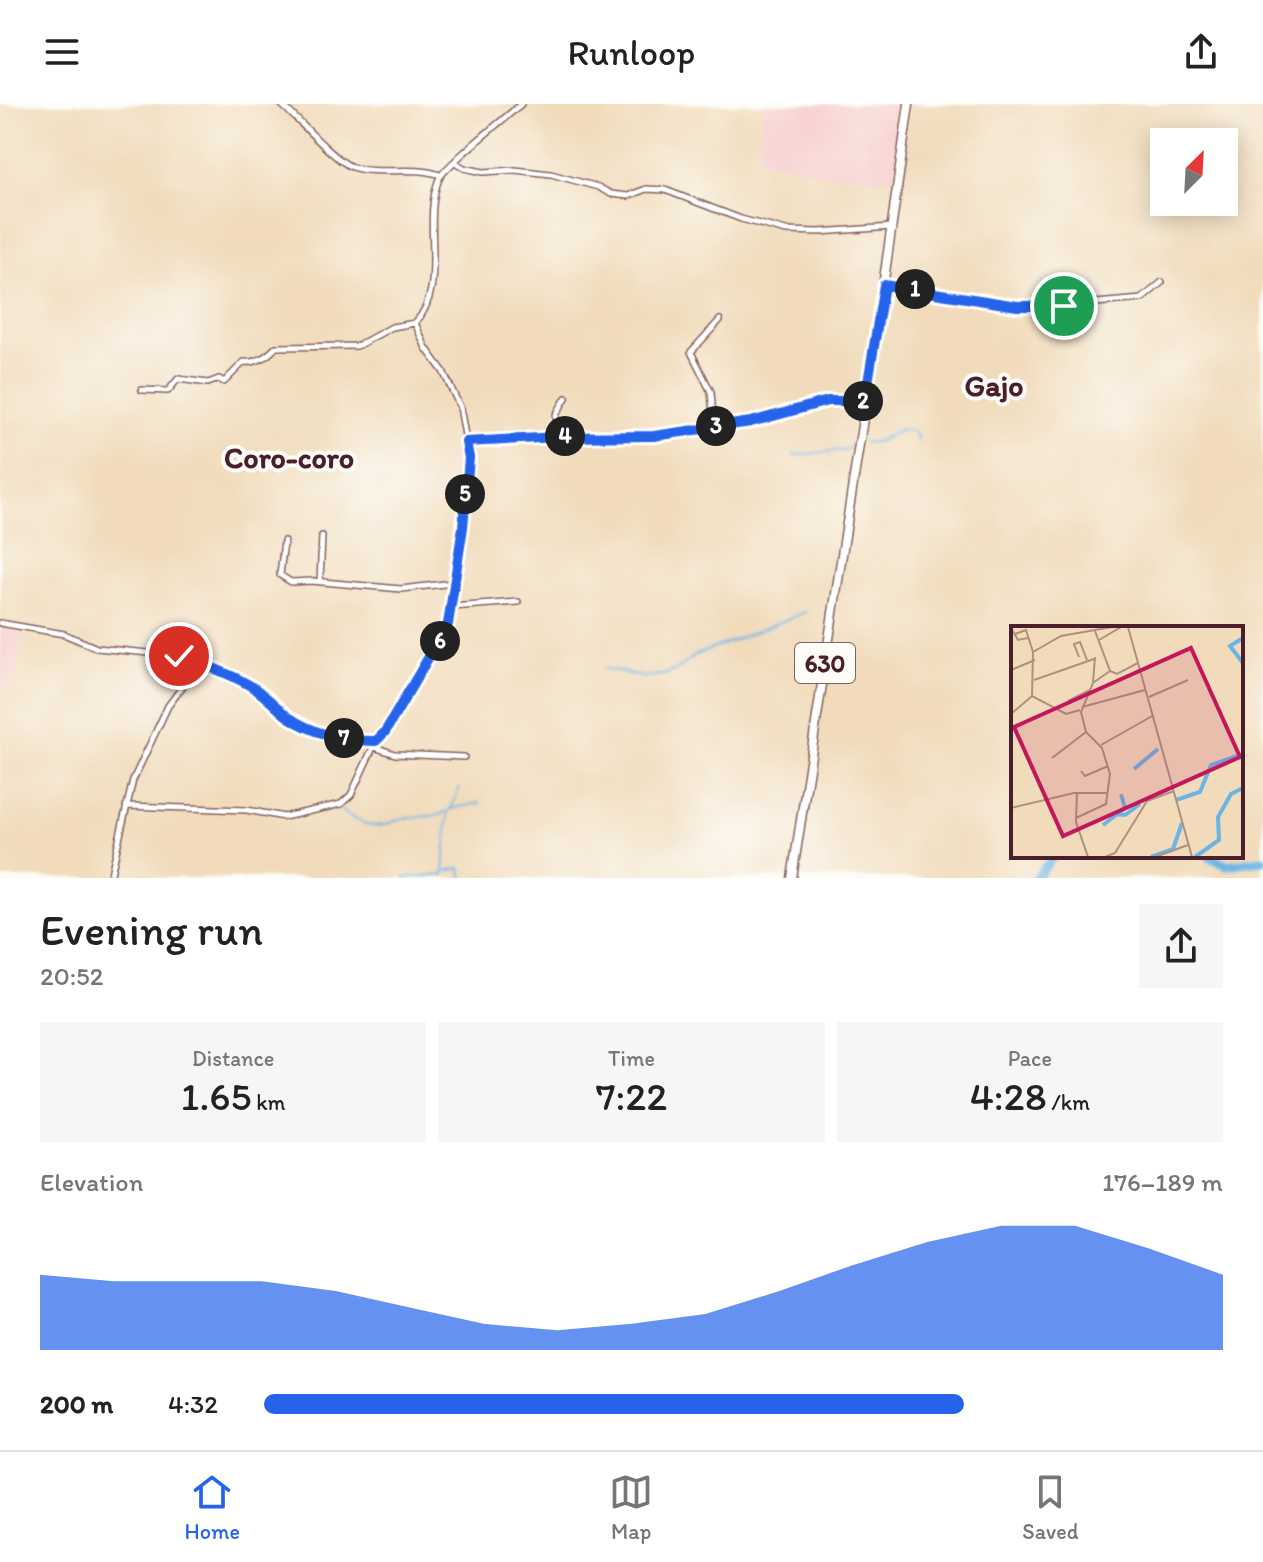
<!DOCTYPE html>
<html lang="en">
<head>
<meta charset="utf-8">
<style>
  :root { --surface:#fff; --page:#f6f6f6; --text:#222; --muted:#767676; --line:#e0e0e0; --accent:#2563eb }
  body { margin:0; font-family:Itim,sans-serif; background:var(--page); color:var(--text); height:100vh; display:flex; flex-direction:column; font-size:30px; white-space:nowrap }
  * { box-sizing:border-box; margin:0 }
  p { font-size:26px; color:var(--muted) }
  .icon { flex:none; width:44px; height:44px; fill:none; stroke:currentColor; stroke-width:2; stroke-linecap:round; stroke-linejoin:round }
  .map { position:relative; height:774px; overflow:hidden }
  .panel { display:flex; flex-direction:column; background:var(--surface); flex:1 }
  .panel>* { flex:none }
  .needle { width:52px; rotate:24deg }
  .tools { position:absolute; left:1150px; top:24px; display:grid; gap:16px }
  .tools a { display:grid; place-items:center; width:88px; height:88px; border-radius:0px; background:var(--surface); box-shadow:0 4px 20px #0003; font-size:40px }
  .pin { position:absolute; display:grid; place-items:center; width:68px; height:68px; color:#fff; margin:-34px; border:4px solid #fff; border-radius:50%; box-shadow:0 2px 8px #0007 }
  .km { position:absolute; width:40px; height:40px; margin:-20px; border-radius:50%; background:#222; color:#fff; font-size:22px; line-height:40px; text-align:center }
  .round { display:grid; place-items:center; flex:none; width:84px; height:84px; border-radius:0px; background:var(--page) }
  .summary { display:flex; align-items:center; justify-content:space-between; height:136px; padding:0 40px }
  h1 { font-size:44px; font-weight:600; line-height:60px }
  .stats { display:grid; grid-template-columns:repeat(3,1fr); gap:12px; height:136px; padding:8px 40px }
  .stats div { display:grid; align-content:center; border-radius:0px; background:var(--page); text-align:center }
  .stats b { font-size:40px; font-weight:600 }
  .stats small { font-size:22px; font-weight:400 }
  .stats p { font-size:22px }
  .chart { height:224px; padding:16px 40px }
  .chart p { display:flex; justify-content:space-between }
  .chart svg { width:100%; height:144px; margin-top:8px; fill:var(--accent); opacity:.7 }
  ul { padding:0 40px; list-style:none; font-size:26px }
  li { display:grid; grid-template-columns:128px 96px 1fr; align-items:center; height:60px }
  li i { height:20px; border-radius:10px; background:var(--accent) }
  header { display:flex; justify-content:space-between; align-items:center; height:104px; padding:0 40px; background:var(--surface); font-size:36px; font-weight:600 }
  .tab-bar { display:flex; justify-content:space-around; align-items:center; height:112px; border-top:2px solid var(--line); background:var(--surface); font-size:22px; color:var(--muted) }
  .tab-bar a { display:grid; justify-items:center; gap:4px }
  .tab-bar .current { color:var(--accent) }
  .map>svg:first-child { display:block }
</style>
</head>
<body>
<header><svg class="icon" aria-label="menu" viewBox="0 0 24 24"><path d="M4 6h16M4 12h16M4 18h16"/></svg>Runloop<svg class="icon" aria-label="share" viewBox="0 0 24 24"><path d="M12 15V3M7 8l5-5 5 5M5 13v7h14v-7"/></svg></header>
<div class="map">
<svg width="1263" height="774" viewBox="0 0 1263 774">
  <rect width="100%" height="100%" fill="#fdfcf7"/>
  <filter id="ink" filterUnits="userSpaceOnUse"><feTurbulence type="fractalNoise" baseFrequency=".0125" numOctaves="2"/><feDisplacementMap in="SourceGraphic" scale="16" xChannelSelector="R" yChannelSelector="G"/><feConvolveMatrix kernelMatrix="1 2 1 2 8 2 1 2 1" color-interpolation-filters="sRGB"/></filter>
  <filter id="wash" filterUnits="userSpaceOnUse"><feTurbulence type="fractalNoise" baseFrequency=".006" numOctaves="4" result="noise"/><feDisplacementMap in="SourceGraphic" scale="32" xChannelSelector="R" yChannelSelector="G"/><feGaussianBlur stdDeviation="1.8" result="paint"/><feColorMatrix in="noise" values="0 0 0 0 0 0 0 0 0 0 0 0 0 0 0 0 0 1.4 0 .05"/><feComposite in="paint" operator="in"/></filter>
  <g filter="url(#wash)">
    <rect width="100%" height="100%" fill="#f1dbbb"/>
    <!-- built -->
    <path fill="#f7d0cf" d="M 763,0 L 905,0 L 895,76 L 822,70 L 758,55 Z
      M 0,525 L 23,529 L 13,584 L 0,582 Z"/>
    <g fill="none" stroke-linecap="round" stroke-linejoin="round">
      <!-- stream -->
      <path stroke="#6bb4e3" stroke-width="2" d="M 864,339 L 879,337 L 901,325 L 915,328 L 918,337
        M 794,351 L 845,346 L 854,341
        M 603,564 L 643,573 L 663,571 L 676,566 L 696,551 L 806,508
        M 451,705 L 459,684
        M 321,707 L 338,704 L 354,715 L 371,722 L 385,721 L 400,715 L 439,711 L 455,704 L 480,699
        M 446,767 L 460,764 L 463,774
        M 405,774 L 444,771 L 448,710"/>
      <!-- river -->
      <path stroke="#6bb4e3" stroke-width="9" d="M 1208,752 L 1226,761 L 1263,756
        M 1036,774 L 1054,752"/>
    </g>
  </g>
  <g filter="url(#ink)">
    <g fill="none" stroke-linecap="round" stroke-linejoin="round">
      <!-- minor casing -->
      <g stroke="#84615d" stroke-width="8">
        <path id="minor" d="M 281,0 C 297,14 335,57 352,63 C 380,72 411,61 440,71
          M 455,58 L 464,64 L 483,68 L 515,66 L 551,70 L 598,83 L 611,90 L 628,92 L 646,85 L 665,86 L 741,115 L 786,127 L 819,128 L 892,123
          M 884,181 L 1038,204 L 1142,195 L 1162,178
          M 142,286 L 168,287 L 178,275 L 208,279 L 219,275 L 224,278 L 244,258 C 256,260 268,252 276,243 L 357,242 L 392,223 L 415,219
          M 714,323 L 711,288 L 691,248 L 720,216
          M 558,333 L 556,311 L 566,294
          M 466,338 L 558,333 L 654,332 L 751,318 L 828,297 L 865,297
          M 284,437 L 280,471 L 291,478 L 312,477 L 401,485 L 453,479
          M 320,478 L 322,432
          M 452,503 L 518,498
          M 0,519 L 64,530 L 97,544 L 179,552 L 242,577 L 268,594 L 288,613 L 310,625 L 351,636 L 376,637
          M 374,643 L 395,650 L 464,653
          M 126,702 L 247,706 L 284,713 L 341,700 L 351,691 L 376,637 L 385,628 L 427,554 L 444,530 L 448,520 L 463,423 L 469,354 L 460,303 L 443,267 L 426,244 L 415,219 C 449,183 421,118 439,75 C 444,62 507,13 521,0
          M 110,774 L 133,676 L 168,602 L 200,559"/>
      </g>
      <!-- primary casing -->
      <g stroke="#84615d" stroke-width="11">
        <path id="primary" d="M 792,774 L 878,218 L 909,0"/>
      </g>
      <!-- minor -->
      <use href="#minor" stroke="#fff" stroke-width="5"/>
      <!-- primary -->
      <use href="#primary" stroke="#fff" stroke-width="8"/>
    </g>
  </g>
  <g fill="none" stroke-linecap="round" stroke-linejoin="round" filter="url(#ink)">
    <!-- route casing -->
    <g stroke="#fff" stroke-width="16">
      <path id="route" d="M 179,552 C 204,560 232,570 254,584 C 266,592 276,603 287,612 C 313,630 345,637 376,637 L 385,628 L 448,520 L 463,423 L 469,354 L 466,338 L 558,333 L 654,332 L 751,318 L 828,297 L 865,297 L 884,181 L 1017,202 L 1064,202"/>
    </g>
    <!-- route -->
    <use href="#route" stroke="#2563eb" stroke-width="10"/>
  </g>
  <g text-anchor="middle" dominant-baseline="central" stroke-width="8" stroke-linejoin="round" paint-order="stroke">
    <!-- shield labels -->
    <rect fill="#fdfcf7" stroke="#806168" stroke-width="2" x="795" y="539" width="60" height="40" rx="6"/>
    <g font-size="24" font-weight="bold" fill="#4a1f2b">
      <text x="825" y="559">630</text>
    </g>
    <!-- quarter labels -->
    <g font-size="30" font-weight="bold" fill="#4a1f2b" stroke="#fdfcf7">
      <text x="994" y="281">Gajo</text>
      <text x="289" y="353">Coro-coro</text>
    </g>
  </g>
  <!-- overview -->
  <g transform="translate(1011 522)">
    <rect width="232" height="232" fill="#f1dbbb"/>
    <path fill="none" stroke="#6bb4e3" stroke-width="4" d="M 232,12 L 219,20 L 232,37M 123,143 L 147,123M 165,174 L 189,166 L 200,139 L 232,128M 104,188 L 114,189 L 129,178M 92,199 L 114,182 L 110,168M 140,231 L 162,223 L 171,197M 184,231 L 208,214 L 207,191 L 220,168 L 232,162"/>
    <path fill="none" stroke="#ae9081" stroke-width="2" d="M 117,1 L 181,231M 0,2 L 7,14 L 17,12M 4,8 L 15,4 L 22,26M 88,14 L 110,1M 68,31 L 63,18 L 69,16 L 76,34M 0,44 L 24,34M 99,45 L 106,48 L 127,37M 23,54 L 83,33M 82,56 L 84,31M 21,70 L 55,88 L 69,84M 138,71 L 177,54M 57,75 L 79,64M 71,81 L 134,64M 0,88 L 21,70 L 22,26 L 50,10 L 101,1M 90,119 L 143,89M 41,132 L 75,106M 70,145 L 74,150 L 97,140M 66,167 L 65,196 L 77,231M 0,182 L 63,167 L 96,167M 65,192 L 95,178 L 99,148 L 91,122 L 75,106 L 70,86 L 82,57 L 99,45 L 84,5M 94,231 L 104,227 L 136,175 L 163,165M 144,231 L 177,219"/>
    <path fill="#c2185b" fill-opacity="0.15" stroke="#c2185b" stroke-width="4" d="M 180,22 L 229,131 L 52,210 L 3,101 Z"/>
    <rect width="232" height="232" fill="none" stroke="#4a1f2b" stroke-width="4"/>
  </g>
</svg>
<div class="tools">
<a><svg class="needle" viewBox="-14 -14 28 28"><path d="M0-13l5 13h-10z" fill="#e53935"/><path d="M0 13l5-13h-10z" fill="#767676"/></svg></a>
</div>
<div class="pin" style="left:1064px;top:202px;background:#1e9e55"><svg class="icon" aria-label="arrive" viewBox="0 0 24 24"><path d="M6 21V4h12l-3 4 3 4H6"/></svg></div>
<div class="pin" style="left:179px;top:552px;background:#d93025"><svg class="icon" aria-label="check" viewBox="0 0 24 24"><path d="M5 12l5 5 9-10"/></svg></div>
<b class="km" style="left:915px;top:185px">1</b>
<b class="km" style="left:863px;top:297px">2</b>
<b class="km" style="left:716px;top:322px">3</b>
<b class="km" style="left:565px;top:332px">4</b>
<b class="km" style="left:465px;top:390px">5</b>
<b class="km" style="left:440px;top:537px">6</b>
<b class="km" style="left:344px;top:634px">7</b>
</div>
<section class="panel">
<div class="summary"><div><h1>Evening run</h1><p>20:52</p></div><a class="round"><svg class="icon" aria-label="share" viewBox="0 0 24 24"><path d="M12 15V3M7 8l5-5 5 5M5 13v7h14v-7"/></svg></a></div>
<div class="stats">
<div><p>Distance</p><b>1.65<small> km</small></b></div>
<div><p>Time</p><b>7:22</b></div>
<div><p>Pace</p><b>4:28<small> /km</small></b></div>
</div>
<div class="chart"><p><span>Elevation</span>176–189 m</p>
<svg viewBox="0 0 160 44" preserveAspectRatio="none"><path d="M0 44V21L10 23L20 23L30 23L40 26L50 31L60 36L70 38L80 36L90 33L100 26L110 18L120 11L130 6L140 6L150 13L160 21V44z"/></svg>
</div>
<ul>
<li><b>200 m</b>4:32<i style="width:73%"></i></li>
</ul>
</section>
<nav class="tab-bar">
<a class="current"><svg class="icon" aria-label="home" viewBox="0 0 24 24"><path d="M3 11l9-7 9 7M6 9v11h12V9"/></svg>Home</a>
<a><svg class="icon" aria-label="map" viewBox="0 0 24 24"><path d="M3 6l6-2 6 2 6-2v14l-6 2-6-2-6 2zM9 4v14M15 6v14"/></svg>Map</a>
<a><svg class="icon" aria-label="saved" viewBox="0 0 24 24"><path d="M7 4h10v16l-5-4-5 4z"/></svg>Saved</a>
</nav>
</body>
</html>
